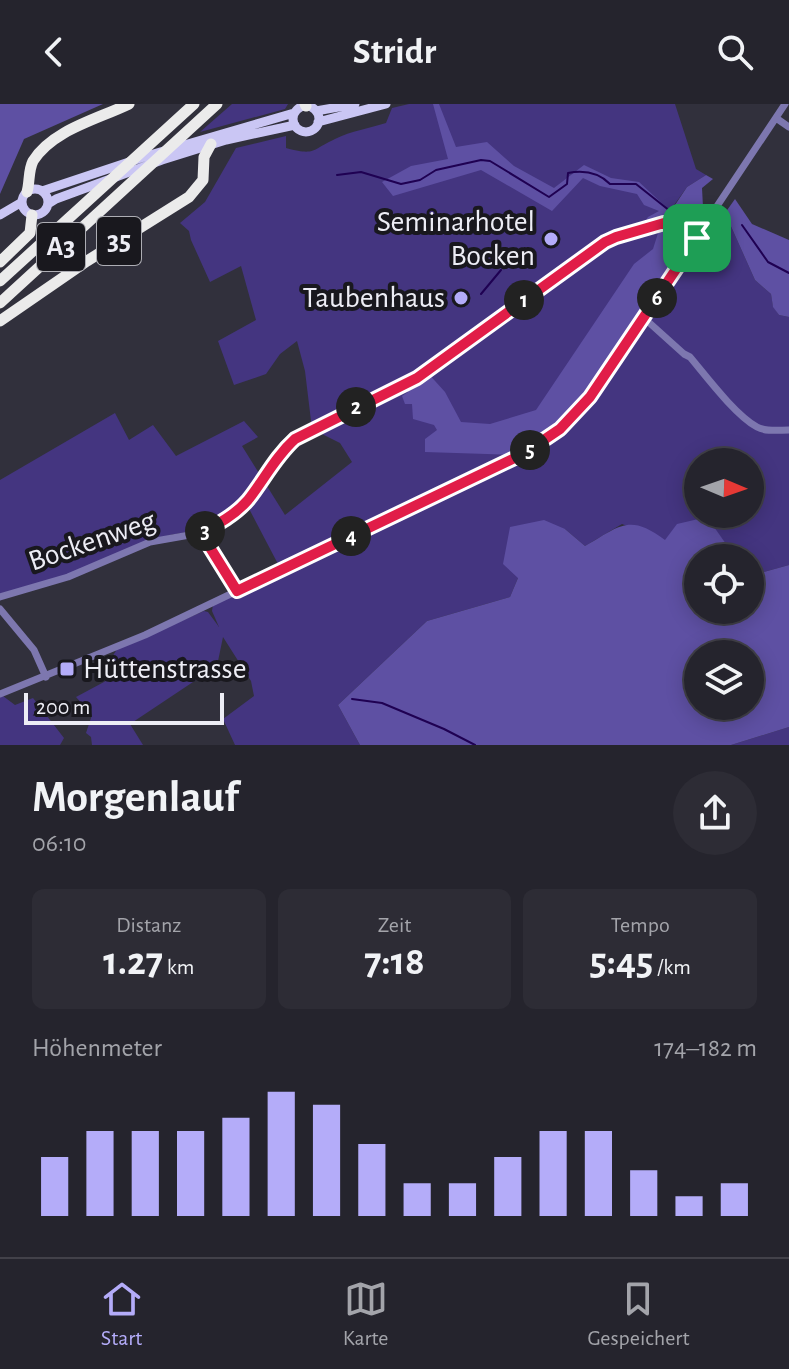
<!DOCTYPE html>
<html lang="de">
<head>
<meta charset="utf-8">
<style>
  :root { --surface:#25242d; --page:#2d2c35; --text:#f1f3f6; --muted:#a3a4aa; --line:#424149; --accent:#b4acf9 }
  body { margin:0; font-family:"Alegreya Sans",sans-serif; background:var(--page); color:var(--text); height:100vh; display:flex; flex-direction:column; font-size:30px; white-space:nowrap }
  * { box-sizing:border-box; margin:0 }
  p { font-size:26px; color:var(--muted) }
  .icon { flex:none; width:44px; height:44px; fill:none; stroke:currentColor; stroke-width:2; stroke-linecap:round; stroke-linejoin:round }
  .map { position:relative; height:641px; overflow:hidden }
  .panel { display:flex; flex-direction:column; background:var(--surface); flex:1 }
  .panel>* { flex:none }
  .needle { width:52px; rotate:92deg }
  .tools { position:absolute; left:684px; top:344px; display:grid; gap:16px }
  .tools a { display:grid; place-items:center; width:80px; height:80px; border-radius:50%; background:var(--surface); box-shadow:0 4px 20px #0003,0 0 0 2px var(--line); font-size:40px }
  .scale { position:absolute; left:24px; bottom:20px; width:200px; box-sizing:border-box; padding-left:8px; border:4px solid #ededf5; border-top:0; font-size:22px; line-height:28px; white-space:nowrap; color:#ededf5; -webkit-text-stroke:6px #19181e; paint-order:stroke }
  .pin { position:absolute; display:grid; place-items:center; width:68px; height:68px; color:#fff; margin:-34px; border-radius:16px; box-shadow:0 4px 12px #0006 }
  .km { position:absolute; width:40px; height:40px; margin:-20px; border-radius:50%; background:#222; color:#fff; font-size:22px; line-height:40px; text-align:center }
  .round { display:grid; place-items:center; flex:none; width:84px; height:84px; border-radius:42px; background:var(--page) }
  .headline { display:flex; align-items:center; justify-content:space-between; height:136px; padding:0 32px }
  h1 { font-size:44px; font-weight:700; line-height:60px }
  .figures { display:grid; grid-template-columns:repeat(3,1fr); gap:12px; height:136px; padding:8px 32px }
  .figures div { display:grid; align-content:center; border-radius:12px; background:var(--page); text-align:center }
  .figures b { font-size:40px; font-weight:700 }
  .figures small { font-size:22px; font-weight:400 }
  .figures p { font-size:22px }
  .chart { height:224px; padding:16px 32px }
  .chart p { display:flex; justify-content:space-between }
  .chart svg { width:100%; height:144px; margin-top:8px; stroke:var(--accent); stroke-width:6 }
  header { display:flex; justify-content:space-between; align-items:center; height:104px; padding:0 32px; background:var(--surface); font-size:36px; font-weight:700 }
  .tab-bar { display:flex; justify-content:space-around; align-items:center; height:112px; border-top:2px solid var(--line); background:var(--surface); font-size:22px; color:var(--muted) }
  .tab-bar a { display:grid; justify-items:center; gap:4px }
  .tab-bar .selected { color:var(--accent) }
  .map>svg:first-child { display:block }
</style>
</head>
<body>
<header><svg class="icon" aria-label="back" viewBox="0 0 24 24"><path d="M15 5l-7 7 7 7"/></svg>Stridr<svg class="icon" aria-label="search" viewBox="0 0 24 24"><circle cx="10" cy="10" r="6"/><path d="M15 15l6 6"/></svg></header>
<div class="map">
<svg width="789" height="641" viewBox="0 0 789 641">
  <rect width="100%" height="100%" fill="#31303c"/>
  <!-- green -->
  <path fill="#443580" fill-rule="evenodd" d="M 232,0 L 288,0 L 285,5 L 200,28 Z
    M 409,0 L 675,0 L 696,65 L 706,71 L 687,83 L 672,104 L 698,122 L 515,351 L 278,460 L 246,399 L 243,398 L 223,414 L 199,426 L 170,431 L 71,470 L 0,490 L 0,376 L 115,309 L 129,336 L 153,321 L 176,352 L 244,317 L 258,333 L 242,342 L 285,411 L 352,358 L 340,339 L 312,325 L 305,267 L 297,237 L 280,250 L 266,270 L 234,281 L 218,237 L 256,216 L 241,162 L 210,178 L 191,136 L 189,127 L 180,119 L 205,98 L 236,44 L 286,32 L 286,44 C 316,52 311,46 335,35 C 351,27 370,24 386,19 L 392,4 Z
    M 716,105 L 725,109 L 755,176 L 771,190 L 773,202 L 779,211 L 789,213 L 789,461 L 750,472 L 750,454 L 736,454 L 706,413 L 665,437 L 622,420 L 585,442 L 565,425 L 518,474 L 510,493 L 427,517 L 338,601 L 360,641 L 235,641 L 223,615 L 254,592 L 251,577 L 223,533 L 217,562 L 130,620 L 143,641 L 92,641 L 91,633 L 86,629 L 92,611 L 76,593 L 117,571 L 111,555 L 117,545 L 204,507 L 208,508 L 219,523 L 212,507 L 213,501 L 549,334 L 569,321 L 587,303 ZM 698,358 L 750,358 L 750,410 L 698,410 Z
    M 3,592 L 15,601 L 33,594 L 64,634 L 60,641 L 0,641 L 0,593 Z
    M 789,623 L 789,641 L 731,641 Z"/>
  <!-- forest -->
  <path fill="#5e50a3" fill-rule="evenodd" d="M 0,0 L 103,0 L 24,35 L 0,90 Z
    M 433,0 L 439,0 L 456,43 L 487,38 L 514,62 L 554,84 L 584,61 L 611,74 L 639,78 L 668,105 L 673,104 L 687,83 L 706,71 L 713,75 L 702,84 L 703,103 L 709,109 L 566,317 L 515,351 L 425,348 L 425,335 L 437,326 L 434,321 L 413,315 L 412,300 L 405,300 L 402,292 L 408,288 L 404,280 L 426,267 L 445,288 L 461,318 L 490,320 L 536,306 L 634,160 L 653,145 L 659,126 L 644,120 L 648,113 L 659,107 L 644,101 L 637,90 L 600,82 L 583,74 L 552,107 L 481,66 L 393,92 L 382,78 L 411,62 L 448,55 Z
    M 735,95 L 752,120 L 789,136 L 789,213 L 779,211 L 773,203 L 771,190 L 755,176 L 725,109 Z
    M 707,413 L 736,454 L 698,454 L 698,506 L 750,506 L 750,472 L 789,461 L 789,623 L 731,641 L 360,641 L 338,601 L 427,517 L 510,493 L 518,474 L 503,460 L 510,423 L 544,416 L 565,425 L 585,442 C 620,422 629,409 665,436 L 677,420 ZM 698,550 L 750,550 L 750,602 L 698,602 Z"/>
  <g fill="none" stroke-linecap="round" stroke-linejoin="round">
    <!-- stream -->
    <path stroke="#1f0152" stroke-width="2" d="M 337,71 L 361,68 L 401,80 L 420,76 L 436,66 L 481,56 L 490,57 L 549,93 L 567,80 L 568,69 C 584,66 598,68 610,80 L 636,80 L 675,111 L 701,106
      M 742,121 L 768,158 L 789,169
      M 481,190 L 501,166
      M 352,595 L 382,599 L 444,625 L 475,641"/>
    <!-- minor -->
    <path stroke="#7d77af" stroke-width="7" d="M 776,14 L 789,23
      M 644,214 L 684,250 L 690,253 C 706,272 735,311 757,323 C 766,328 779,326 789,326
      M 201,429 C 218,420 235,411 248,396 C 264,376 275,352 295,335 L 417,274 L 591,147 L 616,133 L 664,119 L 681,123 L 697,134
      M 0,493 L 68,473 L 150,438 L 201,429 L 237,487
      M 0,505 L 34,546 L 46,573
      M 0,590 L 145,531 L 523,350 C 550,335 571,317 590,293 L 785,0"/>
    <!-- major -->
    <path stroke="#cac6f4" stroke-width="9" d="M293 15a13 13 0 1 1 26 0a13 13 0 1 1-26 0Z
      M 316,7 L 355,0
      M 318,18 L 386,0
      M22 98a13 13 0 1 1 26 0a13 13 0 1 1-26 0Z
      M 42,87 L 150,51 L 294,9
      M 48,100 L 56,95 L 162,56 L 226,36 L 295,21
      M 0,111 L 22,98"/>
    <!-- highway -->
    <path stroke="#ebebeb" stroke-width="11" d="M 305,0 L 306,2
      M 27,88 C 30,78 28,67 33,57 C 52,26 98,15 129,0
      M 0,158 L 30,129 L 32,111
      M 0,177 L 194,0
      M 0,199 L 217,0
      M 0,217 L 87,157 L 189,93 L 203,76 L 204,53 L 211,40"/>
  </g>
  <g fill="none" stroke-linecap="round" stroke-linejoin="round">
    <!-- route casing -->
    <g stroke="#fff" stroke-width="16">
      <path id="route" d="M 664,119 L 681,123 L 697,134 L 590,293 L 560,325 L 523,350 L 237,487 L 201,429 C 218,420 235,411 248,396 C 264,376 275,353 295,335 L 417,274 L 605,138 L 616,133 Z"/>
    </g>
    <!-- route -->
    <use href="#route" stroke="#e11d48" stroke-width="10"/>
  </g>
  <!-- markers -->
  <g fill="#b4acf9" stroke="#19181e" stroke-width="3">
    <circle cx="551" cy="135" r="8"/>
    <circle cx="461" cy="194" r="8"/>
    <rect x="59" y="557" width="16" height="16" rx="4"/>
  </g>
  <g text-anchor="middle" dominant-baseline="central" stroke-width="8" stroke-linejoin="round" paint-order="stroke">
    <!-- shield labels -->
    <g fill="#19181e" stroke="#adadb4" stroke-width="2">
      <rect x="97" y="113" width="44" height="48" rx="6"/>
      <rect x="37" y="119" width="48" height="48" rx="6"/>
    </g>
    <g font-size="28" font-weight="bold" fill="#ededf5">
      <text x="119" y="137">35</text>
      <text x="61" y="143">A3</text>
    </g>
    <!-- poi labels -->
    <g font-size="30" fill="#ededf5" stroke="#19181e" text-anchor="end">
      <text x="535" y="118">Seminarhotel<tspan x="535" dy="34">Bocken</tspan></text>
      <text x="445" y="194">Taubenhaus</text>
      <text x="83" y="565" text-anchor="start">Hüttenstrasse</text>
    </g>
    <!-- street labels -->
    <g font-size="30" fill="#ededf5" stroke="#19181e">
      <text transform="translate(92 437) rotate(-19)">Bockenweg</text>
    </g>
  </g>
</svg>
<div class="tools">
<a><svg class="needle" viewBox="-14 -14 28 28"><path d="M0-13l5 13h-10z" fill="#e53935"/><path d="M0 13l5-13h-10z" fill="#a3a4aa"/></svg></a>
<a><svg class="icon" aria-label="locate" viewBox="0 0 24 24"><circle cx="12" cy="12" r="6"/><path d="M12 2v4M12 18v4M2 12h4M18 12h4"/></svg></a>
<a><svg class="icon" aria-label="layers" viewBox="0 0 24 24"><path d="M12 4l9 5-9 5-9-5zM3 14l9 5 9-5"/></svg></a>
</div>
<div class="scale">200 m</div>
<div class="pin" style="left:697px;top:134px;background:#1e9e55"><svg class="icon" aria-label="arrive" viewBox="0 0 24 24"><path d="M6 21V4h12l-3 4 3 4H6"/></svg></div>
<b class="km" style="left:524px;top:196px">1</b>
<b class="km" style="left:356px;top:303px">2</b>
<b class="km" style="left:205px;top:427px">3</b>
<b class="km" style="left:351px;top:432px">4</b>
<b class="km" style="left:530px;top:346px">5</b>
<b class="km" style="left:657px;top:194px">6</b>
</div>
<section class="panel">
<div class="headline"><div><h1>Morgenlauf</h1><p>06:10</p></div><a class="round"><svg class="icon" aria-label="share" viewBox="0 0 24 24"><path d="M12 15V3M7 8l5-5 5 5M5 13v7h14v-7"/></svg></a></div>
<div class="figures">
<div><p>Distanz</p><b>1.27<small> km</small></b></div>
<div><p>Zeit</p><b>7:18</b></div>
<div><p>Tempo</p><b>5:45<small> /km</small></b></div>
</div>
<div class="chart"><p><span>Höhenmeter</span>174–182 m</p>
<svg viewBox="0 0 160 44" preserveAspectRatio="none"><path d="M5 44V26M15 44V18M25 44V18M35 44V18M45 44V14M55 44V6M65 44V10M75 44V22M85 44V34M95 44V34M105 44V26M115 44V18M125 44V18M135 44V30M145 44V38M155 44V34"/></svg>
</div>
</section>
<nav class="tab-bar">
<a class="selected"><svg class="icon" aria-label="home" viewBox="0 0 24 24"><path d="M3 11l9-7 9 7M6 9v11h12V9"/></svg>Start</a>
<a><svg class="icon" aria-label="map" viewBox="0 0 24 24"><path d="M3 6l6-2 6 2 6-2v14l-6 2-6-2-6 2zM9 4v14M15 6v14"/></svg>Karte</a>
<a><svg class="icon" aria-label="saved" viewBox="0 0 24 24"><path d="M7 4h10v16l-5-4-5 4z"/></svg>Gespeichert</a>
</nav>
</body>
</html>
